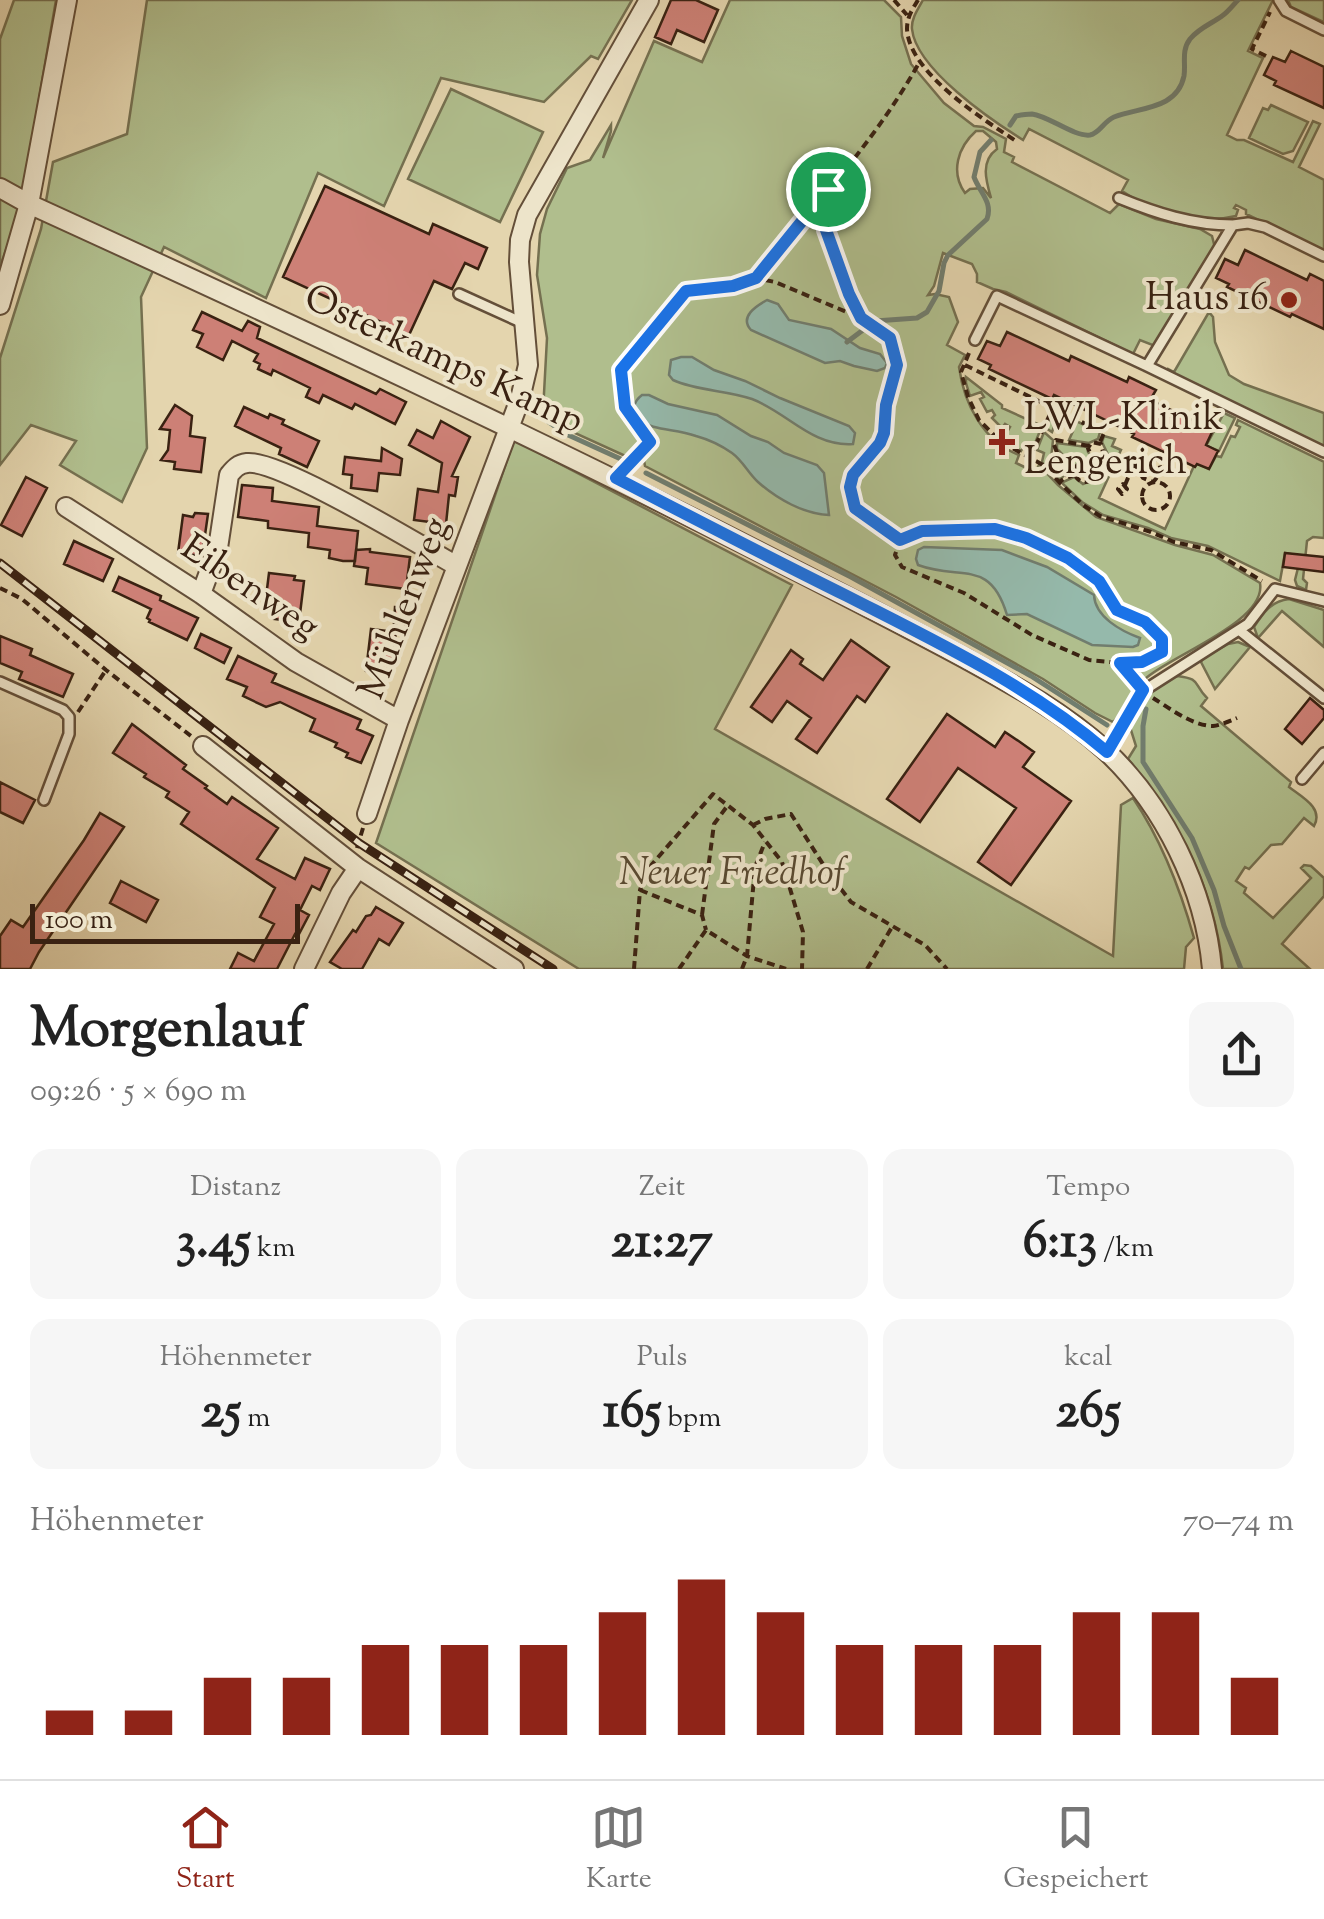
<!DOCTYPE html>
<html lang="de">
<head>
<meta charset="utf-8">
<style>
  :root { --surface:#fff; --page:#f6f6f6; --text:#222; --muted:#767676; --line:#e0e0e0; --accent:#8f2418 }
  body { margin:0; font-family:"Sorts Mill Goudy",serif; background:var(--page); color:var(--text); height:100vh; display:flex; flex-direction:column; font-size:38px; white-space:nowrap }
  * { box-sizing:border-box; margin:0 }
  p { font-size:32px; color:var(--muted) }
  .icon { flex:none; width:55px; height:55px; fill:none; stroke:currentColor; stroke-width:2; stroke-linecap:round; stroke-linejoin:round }
  .map { position:relative; height:969px; overflow:hidden }
  .sheet { display:flex; flex-direction:column; background:var(--surface); flex:1 }
  .sheet>* { flex:none }
  .scale { position:absolute; left:30px; bottom:25px; width:270px; box-sizing:border-box; padding-left:10px; border:5px solid #3a2212; border-top:0; font-size:28px; line-height:35px; white-space:nowrap; color:#3a2212; -webkit-text-stroke:8px #ede4ca; paint-order:stroke }
  .pin { position:absolute; display:grid; place-items:center; width:85px; height:85px; color:#fff; margin:-42px; border:5px solid #fff; border-radius:50%; box-shadow:0 2px 10px #0007 }
  .round { display:grid; place-items:center; flex:none; width:105px; height:105px; border-radius:20px; background:var(--page) }
  .summary { display:flex; align-items:center; justify-content:space-between; height:170px; padding:0 30px }
  h1 { font-size:55px; font-weight:700; line-height:75px }
  .stats { display:grid; grid-template-columns:repeat(3,1fr); gap:15px; height:170px; padding:10px 30px }
  .stats div { display:grid; align-content:center; border-radius:20px; background:var(--page); text-align:center }
  .stats b { font-size:50px; font-weight:700 }
  .stats small { font-size:28px; font-weight:400 }
  .stats p { font-size:28px }
  .chart { height:280px; padding:20px 30px }
  .chart p { display:flex; justify-content:space-between }
  .chart svg { width:100%; height:180px; margin-top:10px; stroke:var(--accent); stroke-width:6 }
  .menu { display:flex; justify-content:space-around; align-items:center; height:140px; border-top:2px solid var(--line); background:var(--surface); font-size:28px; color:var(--muted) }
  .menu a { display:grid; justify-items:center; gap:5px }
  .menu .selected { color:var(--accent) }
  .map>svg:first-child { display:block }
</style>
</head>
<body>
<div class="map">
<svg width="1324" height="969" viewBox="0 0 1324 969">
  <rect width="100%" height="100%" fill="#e4d5ae"/>
  <filter id="stains"><feTurbulence type="fractalNoise" baseFrequency=".002" numOctaves="4"/><feColorMatrix values="0 0 0 0 .2 0 0 0 0 .09 0 0 0 0 .02 0 0 0 .5 -.17"/></filter>
  <radialGradient id="worn" r=".72"><stop offset=".6" stop-color="#630" stop-opacity="0"/><stop offset="1" stop-color="#630" stop-opacity=".3"/></radialGradient>
  <!-- green -->
  <path fill="#b0be8d" stroke="#757050" stroke-width="2.5" fill-rule="evenodd" d="M 14,0 L 56,0 L 20,210 L 0,267 L 0,39 Z
    M 147,0 L 632,0 L 598,59 L 591,56 L 544,102 L 441,78 L 384,206 L 318,173 L 266,298 L 164,247 L 141,297 L 147,448 L 122,502 L 60,465 L 76,441 L 31,425 L 0,465 L 0,358 L 41,229 L 53,162 L 127,134 Z
    M 730,0 L 884,0 L 901,17 L 902,36 L 911,64 L 944,103 L 974,126 L 983,127 L 1006,139 L 1004,152 L 1014,157 L 1012,162 L 1110,213 L 1119,204 L 1156,219 L 1200,229 L 1212,236 L 1215,248 L 1155,346 L 1140,340 L 1133,354 L 1006,292 L 993,289 L 977,282 L 977,274 L 972,264 L 943,253 L 934,286 L 928,295 L 935,294 L 949,297 L 958,322 L 947,345 L 965,355 L 959,367 C 964,404 983,441 1019,455 L 1016,463 L 1035,472 L 1039,465 L 1058,485 L 1096,517 L 1175,545 L 1213,555 L 1260,583 C 1267,622 1169,656 1145,679 C 1133,691 1127,711 1113,722 L 1095,713 L 1043,679 L 896,597 L 645,466 L 643,455 L 647,449 L 638,447 L 632,459 L 566,429 L 543,412 L 547,338 L 537,275 L 540,234 L 547,209 L 567,168 L 590,160 L 611,125 L 611,131 L 603,158 L 654,41 L 702,62 ZM 976,131 L 983,131 L 996,142 L 997,149 C 980,161 986,181 991,198 L 983,188 L 970,189 L 965,193 C 950,172 958,147 976,131 Z
    M 923,0 L 1273,0 L 1248,51 L 1263,58 L 1227,135 L 1237,140 L 1244,140 L 1293,162 L 1313,121 L 1320,124 L 1299,167 L 1324,180 L 1324,251 L 1246,214 L 1246,210 L 1236,205 L 1234,208 L 1238,210 L 1236,216 C 1200,225 1153,213 1122,191 L 1128,180 L 1029,129 L 1023,140 C 991,120 916,69 912,29 C 911,19 918,9 923,0 Z
    M 1288,0 L 1324,0 L 1324,22 L 1291,7 Z
    M 451,89 L 543,132 L 500,222 L 408,179 Z
    M 1271,105 L 1308,122 L 1293,151 L 1283,154 L 1249,138 L 1263,108 L 1268,110 Z
    M 1209,312 L 1213,317 L 1215,342 L 1229,375 L 1244,384 L 1324,413 L 1324,447 L 1167,371 L 1168,369 L 1174,372 Z
    M 966,377 L 1002,405 L 1002,408 L 1042,426 L 1033,448 L 1025,444 L 1021,451 L 1003,439 L 1010,427 L 1005,424 L 1002,428 L 992,418 L 995,415 L 992,410 L 987,412 L 980,399 L 984,397 L 981,392 L 970,396 L 966,383 Z
    M 1054,411 L 1100,432 L 1098,439 L 1089,443 L 1069,440 L 1073,431 L 1070,425 L 1065,422 L 1055,424 L 1052,432 L 1046,428 Z
    M 1224,413 L 1235,418 L 1219,451 L 1206,446 Z
    M 1238,420 L 1324,462 L 1324,538 L 1313,537 L 1307,541 L 1303,579 L 1307,583 L 1306,590 L 1297,586 L 1295,580 L 1301,556 L 1285,553 L 1280,581 L 1208,546 L 1171,538 L 1148,528 L 1103,515 L 1082,502 L 1063,484 L 1063,482 L 1074,477 L 1083,484 L 1093,480 L 1097,471 L 1108,466 L 1111,461 L 1102,442 L 1104,436 L 1115,439 L 1112,446 L 1121,450 L 1099,498 L 1165,529 L 1194,466 L 1197,463 L 1209,469 L 1216,456 L 1221,457 L 1231,436 L 1235,437 L 1240,427 L 1236,425 Z
    M 1044,432 L 1053,440 L 1051,459 L 1058,473 L 1064,475 L 1061,479 L 1057,478 L 1042,462 L 1044,453 L 1037,450 Z
    M 514,440 L 792,585 L 715,729 L 1113,956 L 1121,805 L 1133,798 C 1162,841 1180,888 1194,938 L 1186,947 L 1184,969 L 579,969 L 376,843 Z
    M 1057,443 L 1087,447 L 1088,452 L 1093,458 L 1100,457 L 1104,454 L 1108,460 L 1095,467 L 1092,462 L 1080,461 L 1075,466 L 1073,473 L 1068,475 C 1066,464 1067,457 1057,449 Z
    M 1289,599 L 1324,610 L 1324,647 L 1282,611 L 1258,638 L 1254,627 C 1263,613 1271,601 1289,599 Z
    M 1238,642 L 1250,647 L 1215,689 L 1201,662 L 1203,658 L 1228,644 Z
    M 1177,676 C 1202,679 1192,683 1207,698 L 1201,706 L 1291,782 L 1289,787 C 1302,797 1324,808 1314,826 L 1304,818 L 1282,844 L 1271,845 L 1249,869 L 1245,867 L 1236,881 L 1246,888 L 1244,893 L 1273,918 L 1311,878 L 1301,868 L 1304,865 L 1311,866 L 1324,878 L 1324,896 L 1282,944 L 1310,969 L 1223,969 C 1214,887 1179,821 1128,759 L 1136,746 L 1130,727 C 1141,703 1150,685 1177,676 Z"/>
  <!-- water -->
  <path fill="#95b9ab" stroke="#717d6e" stroke-width="2.5" d="M 767,300 L 778,304 L 789,320 L 831,329 L 860,348 L 880,354 L 887,363 L 885,368 L 877,371 L 854,366 L 840,361 L 825,363 L 751,330 C 739,317 756,306 767,300 Z
    M 681,357 L 692,357 L 714,370 L 745,381 L 780,398 L 849,426 L 855,433 L 853,444 C 812,447 787,412 752,399 C 726,390 697,391 673,380 L 669,375 L 671,360 Z
    M 642,395 L 649,395 L 668,404 L 717,415 L 751,436 L 768,442 L 784,453 L 817,465 L 824,473 L 829,515 C 804,514 777,499 758,482 C 748,473 743,461 732,453 C 722,446 707,439 696,436 C 674,428 657,432 635,419 C 633,408 633,402 642,395 Z
    M 924,547 L 1002,550 L 1047,567 L 1094,595 C 1095,617 1121,631 1140,638 L 1138,645 L 1133,647 L 1092,645 L 1027,614 L 1007,615 C 990,558 961,581 918,565 L 916,559 L 918,550 Z"/>
  <g fill="none" stroke-linecap="round" stroke-linejoin="round">
    <!-- stream -->
    <path stroke="#717d6e" stroke-width="5" d="M 1010,125 L 1016,116 C 1021,115 1026,114 1032,114 C 1049,116 1074,137 1090,135 C 1100,133 1104,121 1114,117 C 1139,107 1177,110 1184,76 C 1186,63 1181,51 1190,39 C 1199,28 1211,24 1222,16 C 1228,12 1233,5 1238,0
      M 847,342 L 875,321 L 917,318 L 927,312 L 939,291 L 944,263 L 948,255 L 987,219 C 993,202 980,193 974,177 L 980,152 L 991,140
      M 537,414 L 566,434 L 623,460
      M 646,473 L 851,577 L 1031,676 L 1107,725
      M 1146,709 L 1143,726 L 1143,762 L 1192,838 L 1214,890 L 1224,926 L 1241,969"/>
  </g>
  <!-- building -->
  <path fill="#cd8076" stroke="#3a2212" stroke-width="2.5" d="M 671,0 L 696,0 L 718,10 L 704,42 L 677,30 L 671,44 L 655,37 Z
    M 1291,51 L 1324,67 L 1324,108 L 1274,85 L 1276,81 L 1264,75 L 1273,57 L 1285,62 Z
    M 325,186 L 429,234 L 433,224 L 487,248 L 478,269 L 465,263 L 452,289 L 434,281 L 409,335 L 283,277 Z
    M 1245,250 L 1307,280 L 1310,274 L 1324,281 L 1324,329 L 1292,314 L 1290,317 L 1227,287 L 1229,284 L 1216,278 L 1225,259 L 1238,265 Z
    M 202,312 L 242,331 L 248,321 L 260,327 L 257,338 L 376,394 L 380,389 L 406,402 L 395,424 L 355,404 L 352,409 L 323,395 L 319,403 L 306,397 L 310,388 L 273,370 L 271,375 L 258,369 L 260,364 L 254,361 L 258,354 L 232,341 L 223,360 L 197,347 L 203,334 L 193,330 Z
    M 1007,332 L 1069,361 L 1071,356 L 1127,382 L 1129,377 L 1156,390 L 1150,400 L 1213,430 L 1206,445 L 1218,451 L 1209,469 L 1197,464 L 1195,467 L 1132,437 L 1134,434 L 1054,395 L 1052,399 L 989,369 L 991,365 L 978,359 L 987,341 L 1000,346 Z
    M 175,405 L 192,416 L 190,436 L 205,438 L 201,472 L 174,469 L 175,462 L 161,460 L 168,450 L 170,430 L 160,429 Z
    M 244,407 L 268,418 L 270,414 L 284,420 L 282,424 L 319,441 L 307,467 L 279,454 L 281,448 L 235,426 Z
    M 441,421 L 470,437 L 452,476 L 458,477 L 455,496 L 449,495 L 446,524 L 414,520 L 418,489 L 438,492 L 442,463 L 409,445 L 417,430 L 433,438 Z
    M 382,448 L 402,459 L 400,475 L 379,473 L 377,491 L 351,488 L 352,475 L 343,474 L 345,457 L 381,461 Z
    M 26,477 L 47,488 L 22,536 L 1,525 Z
    M 242,485 L 273,488 L 272,501 L 319,507 L 317,526 L 358,531 L 355,561 L 343,561 L 329,558 L 330,550 L 308,547 L 309,533 L 268,528 L 268,521 L 238,517 Z
    M 195,513 L 208,514 L 202,556 L 178,553 L 183,515 L 193,517 Z
    M 74,541 L 113,559 L 103,581 L 64,564 Z
    M 370,549 L 370,552 L 410,557 L 406,589 L 366,584 L 368,568 L 354,566 L 356,550 Z
    M 1285,553 L 1324,557 L 1324,572 L 1283,567 Z
    M 269,573 L 295,576 L 294,580 L 304,581 L 299,622 L 274,619 L 276,599 L 266,597 Z
    M 119,577 L 161,596 L 160,600 L 198,618 L 187,640 L 149,622 L 150,620 L 147,618 L 151,609 L 113,591 Z
    M 395,607 L 411,608 L 409,625 L 394,623 Z
    M 371,629 L 396,632 L 391,674 L 366,671 Z
    M 201,634 L 231,648 L 224,663 L 195,648 Z
    M 0,636 L 32,649 L 30,655 L 73,674 L 63,697 L 19,679 L 22,672 L 0,663 Z
    M 851,640 L 889,667 L 865,702 L 857,696 L 817,753 L 796,739 L 811,718 L 787,701 L 772,722 L 751,707 L 791,650 L 803,659 L 800,664 L 823,680 Z
    M 238,656 L 276,674 L 272,682 L 361,720 L 357,729 L 373,736 L 361,763 L 346,757 L 348,753 L 335,747 L 337,743 L 310,731 L 315,719 L 280,702 L 266,707 L 243,696 L 247,687 L 227,679 Z
    M 1310,698 L 1324,710 L 1324,718 L 1302,744 L 1285,729 Z
    M 947,714 L 995,747 L 1005,732 L 1020,742 L 1034,752 L 1023,767 L 1071,801 L 1011,885 L 978,862 L 1016,808 L 958,768 L 920,822 L 887,799 Z
    M 132,724 L 186,765 L 183,769 L 207,786 L 205,788 L 227,804 L 232,797 L 278,828 L 257,859 L 295,879 L 305,858 L 330,869 L 320,890 L 312,886 L 300,910 L 309,915 L 298,936 L 295,934 L 277,969 L 230,969 L 238,953 L 254,961 L 274,924 L 260,917 L 275,888 L 181,824 L 189,812 L 166,797 L 169,792 L 144,777 L 146,774 L 113,753 Z
    M 0,782 L 35,800 L 23,823 L 0,812 Z
    M 100,813 L 124,827 L 39,952 L 30,969 L 0,969 L 0,936 L 11,920 L 23,927 L 84,840 Z
    M 121,881 L 158,900 L 146,922 L 110,903 Z
    M 376,907 L 403,923 L 389,945 L 379,939 L 362,969 L 342,969 L 330,962 L 353,930 L 356,932 L 366,916 L 371,915 Z"/>
  <g fill="none" stroke-linecap="round" stroke-linejoin="round">
    <!-- lane casing -->
    <g stroke="#644f39" stroke-width="14">
      <path id="lane" d="M 1279,0 L 1286,11 L 1324,30
        M 1119,198 C 1156,213 1192,225 1233,225
        M 1324,256 L 1265,227 L 1248,223 L 1233,225 L 1147,366 L 1324,452
        M 459,294 L 523,323
        M 975,340 L 997,296 L 1147,366
        M 1239,630 L 1324,698
        M 0,682 L 63,710 L 69,717 L 69,734 L 44,800
        M 1107,752 L 1143,691 L 1248,624 L 1275,589 L 1324,601
        M 1302,779 L 1324,753"/>
    </g>
    <!-- street casing -->
    <g stroke="#644f39" stroke-width="22">
      <path id="street" d="M 0,188 L 29,204 C 283,320 537,438 785,565 C 846,596 906,627 966,659 C 1015,686 1063,712 1105,750 C 1164,805 1205,889 1212,969
        M 0,305 L 29,204 L 67,0
        M 66,507 L 201,594 L 296,662 L 399,720
        M 201,594 L 218,548 L 229,475 C 234,469 238,464 247,463 C 279,459 421,546 457,566
        M 203,746 L 358,868 L 514,969
        M 367,814 L 399,720 L 520,399 L 528,365 L 519,262 L 520,240 L 527,215 L 649,0
        M 304,969 L 341,893 L 358,868"/>
    </g>
    <!-- path -->
    <path stroke="#3a2212" stroke-width="4" stroke-dasharray="8 5" stroke-linecap="butt" d="M 894,0 L 907,15
      M 918,0 C 912,10 907,17 907,29 C 909,73 983,119 1016,141
      M 1266,56 L 1252,49 L 1270,12
      M 828,194 C 819,233 844,282 861,317
      M 755,278 C 813,207 876,141 920,61
      M 969,353 L 961,372 L 968,397 L 979,420 L 1001,442 L 1045,466 L 1059,482
      M 965,365 L 1104,433 L 1100,442
      M 1089,446 L 1056,440 L 1054,445 L 1067,477 L 1059,482 L 1083,505 L 1100,516 L 1151,532 L 1174,542 L 1211,550 L 1262,581
      M 1030,457 L 1053,408
      M1075 472a10 10 0 1 1 20 0a10 10 0 1 1-20 0Z
      M 1134,463 L 1143,478 L 1153,482 C 1163,472 1163,462 1150,455
      M 626,468 L 650,442 L 625,407 L 621,370 L 686,291 L 733,286 L 755,278 L 775,282 L 861,318 L 890,338 L 897,365 L 886,405 L 883,433 L 880,443 L 853,475 L 850,487 L 855,508 L 900,540 L 895,555 L 902,567 L 964,593 L 1032,635 L 1089,660 L 1121,663 L 1135,681
      M 1068,477 L 1109,463 L 1109,456 L 1103,452 L 1101,444 L 1092,442 L 1088,448 L 1091,455 L 1098,456 L 1103,452
      M1142 496a14 14 0 1 1 28 0a14 14 0 1 1-28 0Z
      M 1123,484 L 1127,489 L 1122,494 L 1118,489 Z
      M 1125,485 L 1136,459
      M 900,540 L 923,531 L 995,529 L 1026,538 L 1067,558 L 1099,581 L 1117,611 L 1145,622 L 1163,639 L 1162,652 L 1141,662 L 1121,663
      M 0,588 L 22,599 L 106,670 L 191,736
      M 1153,698 C 1169,708 1193,726 1213,726 C 1221,725 1230,721 1237,718
      M 78,712 L 106,670
      M 753,825 L 765,819 L 791,814 L 828,872 L 851,902 L 925,945 L 947,969
      M 357,848 L 363,828
      M 640,890 L 702,915 L 706,930
      M 702,915 L 714,824 L 728,805
      M 634,969 L 640,890 L 647,870 L 713,794 L 753,825 L 782,862 L 803,932 L 802,969
      M 679,969 L 706,930 L 747,956 L 786,969
      M 742,969 L 747,956 L 755,867 L 765,842
      M 867,969 L 892,927"/>
    <!-- lane -->
    <use href="#lane" stroke="#ede4ca" stroke-width="9"/>
    <!-- street -->
    <use href="#street" stroke="#ede4ca" stroke-width="18"/>
    <!-- rail casing -->
    <g stroke="#3a2212" stroke-width="9">
      <path id="rail" d="M 0,563 L 359,843 L 553,969"/>
    </g>
    <!-- rail -->
    <use href="#rail" stroke="#ede4ca" stroke-width="5" stroke-dasharray="15" stroke-linecap="butt"/>
  </g>
  <g fill="none" stroke-linecap="round" stroke-linejoin="round">
    <!-- route casing -->
    <g stroke="#fff" stroke-width="20">
      <path id="route" d="M 828,189 L 824,210 L 826,230 L 849,294 L 861,318 L 890,338 L 897,365 L 886,405 L 884,433 L 880,443 L 853,475 L 850,487 L 855,508 L 900,540 L 922,531 L 995,529 L 1026,538 L 1068,558 L 1099,581 L 1117,610 L 1145,622 L 1162,639 L 1162,652 L 1142,662 L 1120,663 L 1143,690 L 1107,752 C 1030,686 937,642 847,596 C 770,558 693,518 616,478 L 650,442 L 625,407 L 621,370 L 686,291 L 733,286 L 756,278 Z"/>
    </g>
    <!-- route -->
    <use href="#route" stroke="#1a73e8" stroke-width="12"/>
  </g>
  <!-- markers -->
  <g fill="#8f2418" stroke="#ede4ca" stroke-width="4">
    <circle cx="1289" cy="300" r="10"/>
    <path d="M997 427h10v10h10v10h-10v10h-10v-10h-10v-10h10z"/>
  </g>
  <g text-anchor="middle" dominant-baseline="central" stroke-width="8" stroke-linejoin="round" paint-order="stroke">
    <!-- poi labels -->
    <g font-size="38" fill="#3a2212" stroke="#ede4ca" text-anchor="end">
      <text x="1269" y="300">Haus 16</text>
      <text x="1024" y="420" text-anchor="start">LWL-Klinik<tspan x="1024" dy="44">Lengerich</tspan></text>
    </g>
    <!-- street labels -->
    <g font-size="38" fill="#3a2212" stroke="#ede4ca">
      <text transform="translate(443 361) rotate(25)">Osterkamps Kamp</text>
      <text transform="translate(249 589) rotate(34)">Eibenweg</text>
      <text transform="translate(406 609) rotate(-69)">Mühlenweg</text>
    </g>
    <!-- park labels -->
    <g font-size="38" font-style="italic" fill="#584931" stroke="#ede4ca">
      <text x="732" y="875">Neuer Friedhof</text>
    </g>
  </g>
  <rect width="100%" height="100%" filter="url(#stains)"/>
  <rect width="100%" height="100%" fill="url(#worn)"/>
</svg>
<div class="scale">100 m</div>
<div class="pin" style="left:828px;top:189px;background:#1e9e55"><svg class="icon" aria-label="arrive" viewBox="0 0 24 24"><path d="M6 21V4h12l-3 4 3 4H6"/></svg></div>
</div>
<section class="sheet">
<div class="summary"><div><h1>Morgenlauf</h1><p>09:26 · 5 × 690 m</p></div><a class="round"><svg class="icon" aria-label="share" viewBox="0 0 24 24"><path d="M12 15V3M7 8l5-5 5 5M5 13v7h14v-7"/></svg></a></div>
<div class="stats">
<div><p>Distanz</p><b>3.45<small> km</small></b></div>
<div><p>Zeit</p><b>21:27</b></div>
<div><p>Tempo</p><b>6:13<small> /km</small></b></div>
</div>
<div class="stats">
<div><p>Höhenmeter</p><b>25<small> m</small></b></div>
<div><p>Puls</p><b>165<small> bpm</small></b></div>
<div><p>kcal</p><b>265</b></div>
</div>
<div class="chart"><p><span>Höhenmeter</span>70–74 m</p>
<svg viewBox="0 0 160 44" preserveAspectRatio="none"><path d="M5 44V38M15 44V38M25 44V30M35 44V30M45 44V22M55 44V22M65 44V22M75 44V14M85 44V6M95 44V14M105 44V22M115 44V22M125 44V22M135 44V14M145 44V14M155 44V30"/></svg>
</div>
</section>
<nav class="menu">
<a class="selected"><svg class="icon" aria-label="home" viewBox="0 0 24 24"><path d="M3 11l9-7 9 7M6 9v11h12V9"/></svg>Start</a>
<a><svg class="icon" aria-label="map" viewBox="0 0 24 24"><path d="M3 6l6-2 6 2 6-2v14l-6 2-6-2-6 2zM9 4v14M15 6v14"/></svg>Karte</a>
<a><svg class="icon" aria-label="saved" viewBox="0 0 24 24"><path d="M7 4h10v16l-5-4-5 4z"/></svg>Gespeichert</a>
</nav>
</body>
</html>
